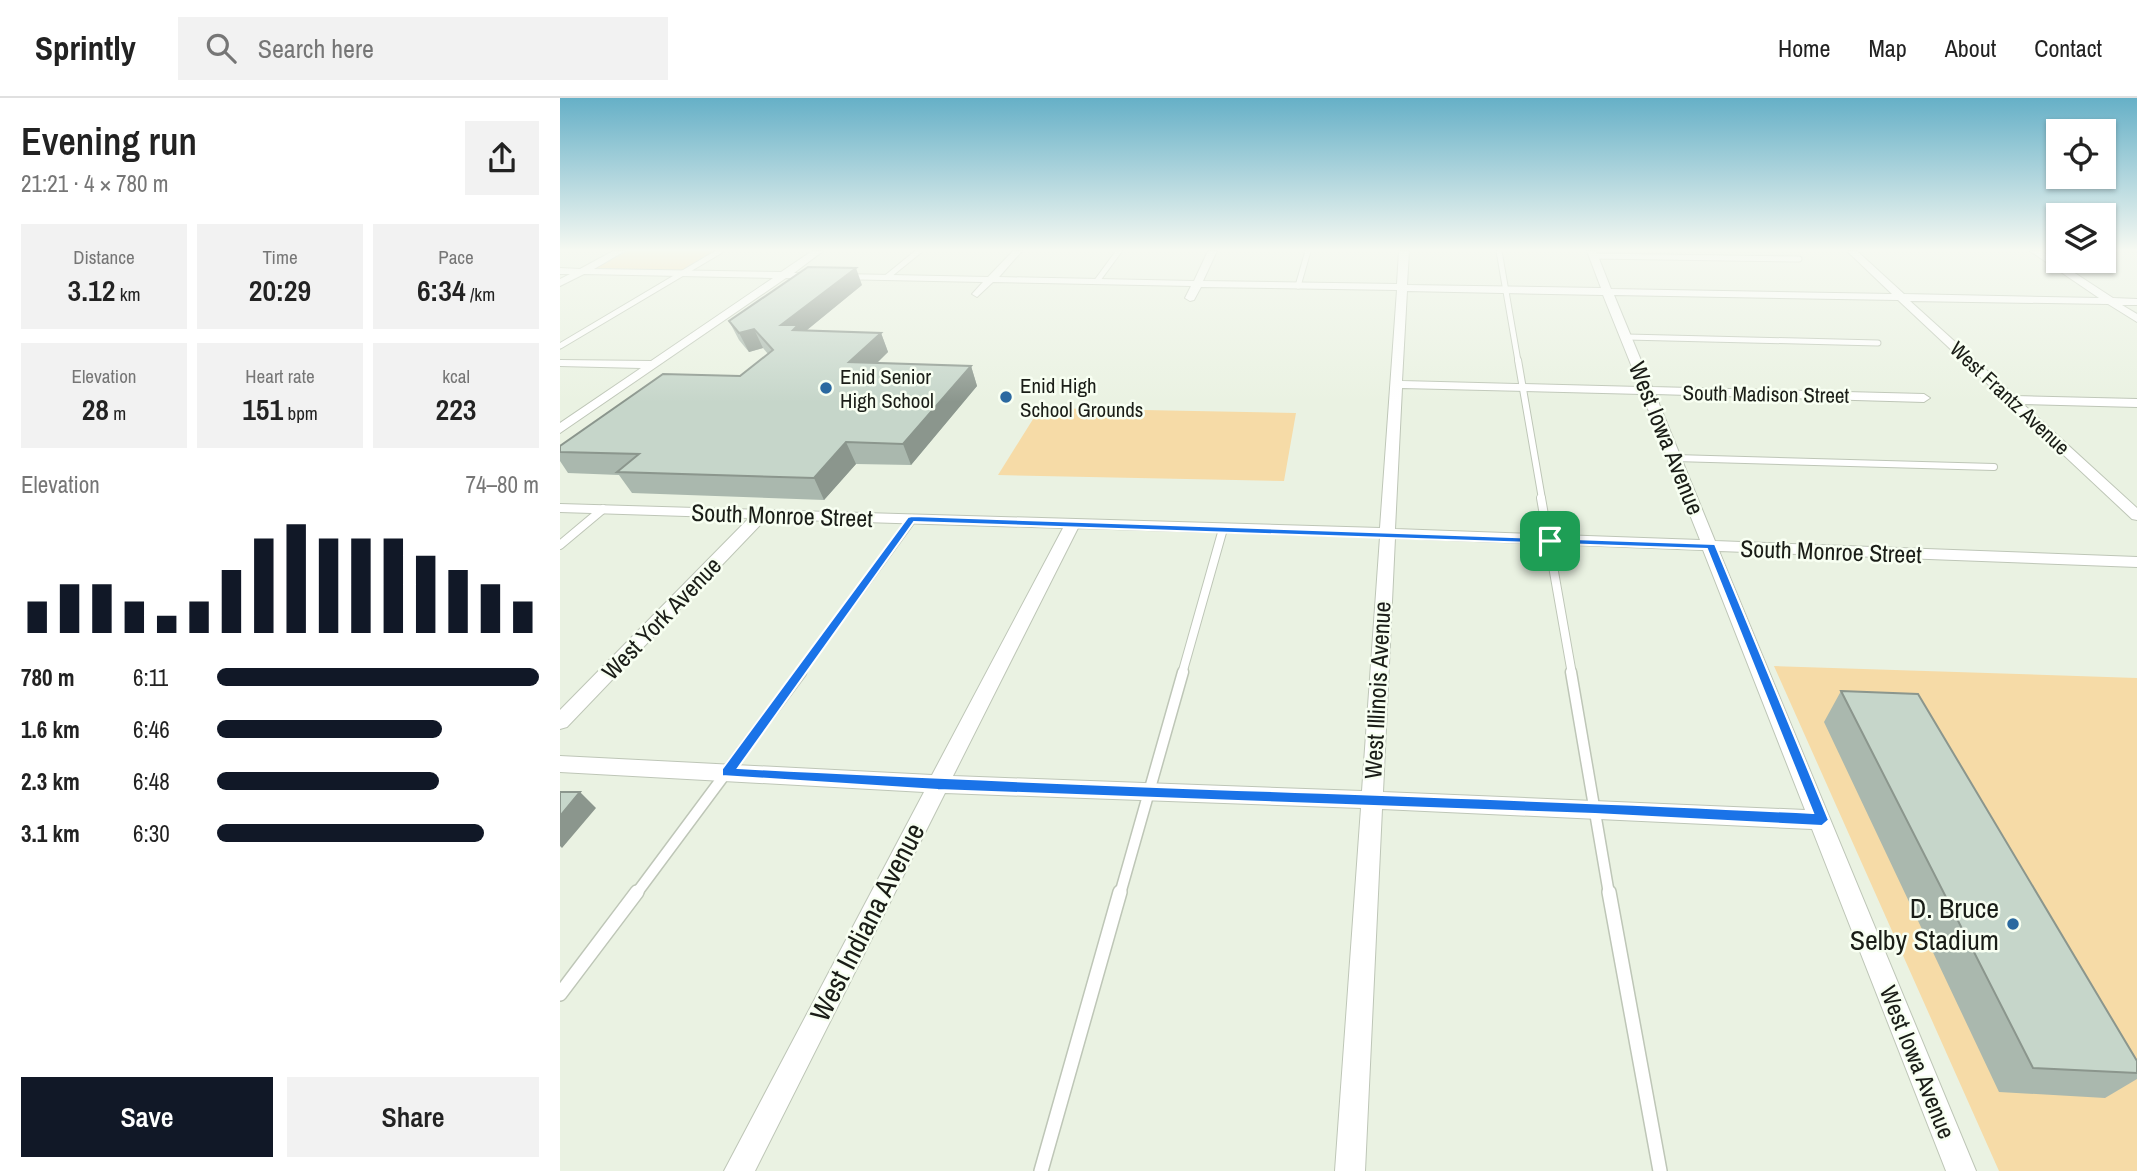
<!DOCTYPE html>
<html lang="en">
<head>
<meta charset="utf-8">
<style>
  :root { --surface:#fff; --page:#f2f2f2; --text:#222; --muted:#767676; --line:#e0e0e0; --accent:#111827 }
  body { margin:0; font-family:"Archivo Narrow",sans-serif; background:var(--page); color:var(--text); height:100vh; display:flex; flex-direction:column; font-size:26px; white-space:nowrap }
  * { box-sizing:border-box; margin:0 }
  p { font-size:23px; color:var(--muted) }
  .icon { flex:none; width:38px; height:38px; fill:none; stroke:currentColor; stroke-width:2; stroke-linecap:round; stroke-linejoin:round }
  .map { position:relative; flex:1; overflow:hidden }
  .details { display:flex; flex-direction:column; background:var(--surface); width:560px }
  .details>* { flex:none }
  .buttons { position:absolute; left:1486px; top:21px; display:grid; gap:14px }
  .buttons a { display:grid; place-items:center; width:70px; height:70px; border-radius:0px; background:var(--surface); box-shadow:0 2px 5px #0004; font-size:35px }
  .pin { position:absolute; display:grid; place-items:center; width:60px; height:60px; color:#fff; margin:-30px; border-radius:14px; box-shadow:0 4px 10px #0006 }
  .round { display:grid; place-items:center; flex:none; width:74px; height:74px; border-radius:0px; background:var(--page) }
  .summary { display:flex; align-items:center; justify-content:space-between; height:119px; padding:0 21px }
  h1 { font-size:38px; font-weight:600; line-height:52px }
  .metrics { display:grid; grid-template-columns:repeat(3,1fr); gap:10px; height:119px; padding:7px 21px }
  .metrics div { display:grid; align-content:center; border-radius:0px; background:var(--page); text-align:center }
  .metrics b { font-size:30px; font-weight:600 }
  .metrics small { font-size:19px; font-weight:400 }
  .metrics p { font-size:19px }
  .chart { height:196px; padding:14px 21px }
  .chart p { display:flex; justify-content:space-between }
  .chart svg { width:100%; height:126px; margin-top:7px; stroke:var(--accent); stroke-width:6 }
  .button { display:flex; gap:14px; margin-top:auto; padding:14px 21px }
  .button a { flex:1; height:80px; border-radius:0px; background:var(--accent); color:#fff; font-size:28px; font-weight:600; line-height:80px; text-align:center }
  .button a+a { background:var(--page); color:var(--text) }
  ul { padding:0 21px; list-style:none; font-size:23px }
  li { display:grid; grid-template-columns:112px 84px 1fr; align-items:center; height:52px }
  li i { height:18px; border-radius:9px; background:var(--accent) }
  header { display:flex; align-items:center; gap:42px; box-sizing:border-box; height:98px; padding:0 35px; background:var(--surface); border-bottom:2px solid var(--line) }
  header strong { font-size:33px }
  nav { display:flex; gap:38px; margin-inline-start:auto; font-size:24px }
  .search { width:490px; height:63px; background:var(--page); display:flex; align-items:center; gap:18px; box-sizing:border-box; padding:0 24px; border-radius:0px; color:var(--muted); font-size:26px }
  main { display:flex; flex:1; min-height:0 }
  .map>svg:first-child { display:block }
</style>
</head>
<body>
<header>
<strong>Sprintly</strong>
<div class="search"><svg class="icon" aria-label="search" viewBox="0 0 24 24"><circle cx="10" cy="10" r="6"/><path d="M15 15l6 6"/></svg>Search here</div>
<nav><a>Home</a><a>Map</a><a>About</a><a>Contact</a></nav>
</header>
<main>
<section class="details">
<div class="summary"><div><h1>Evening run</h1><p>21:21 · 4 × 780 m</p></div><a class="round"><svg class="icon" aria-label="share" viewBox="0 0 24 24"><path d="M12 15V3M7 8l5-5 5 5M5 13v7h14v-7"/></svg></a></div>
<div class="metrics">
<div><p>Distance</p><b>3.12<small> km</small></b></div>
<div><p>Time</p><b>20:29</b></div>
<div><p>Pace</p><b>6:34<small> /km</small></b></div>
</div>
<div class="metrics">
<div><p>Elevation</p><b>28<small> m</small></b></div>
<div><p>Heart rate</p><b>151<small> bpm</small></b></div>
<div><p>kcal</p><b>223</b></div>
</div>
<div class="chart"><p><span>Elevation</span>74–80 m</p>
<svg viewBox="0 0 160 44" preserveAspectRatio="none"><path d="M5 44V33M15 44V27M25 44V27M35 44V33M45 44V38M55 44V33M65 44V22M75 44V11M85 44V6M95 44V11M105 44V11M115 44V11M125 44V17M135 44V22M145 44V27M155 44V33"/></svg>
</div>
<ul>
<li><b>780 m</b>6:11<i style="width:100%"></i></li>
<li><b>1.6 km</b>6:46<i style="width:70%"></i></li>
<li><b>2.3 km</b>6:48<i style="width:69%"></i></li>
<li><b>3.1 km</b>6:30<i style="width:83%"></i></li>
</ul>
<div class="button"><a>Save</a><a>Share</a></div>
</section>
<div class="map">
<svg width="1577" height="1073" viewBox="0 0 1577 1073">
  <rect width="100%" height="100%" fill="#eaf2e2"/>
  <!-- green -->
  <path fill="#f6dba7" d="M 68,153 L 156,153 L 122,173 L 36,170 Z
    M 480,310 L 735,315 L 736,315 L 724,383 L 438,377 Z
    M 1214,568 L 1577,580 L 1577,1073 L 1439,1073 Z"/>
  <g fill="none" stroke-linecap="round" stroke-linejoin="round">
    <!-- lane-far4 casing -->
    <g stroke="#bec6b7" stroke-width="7">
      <path id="lane-far4" d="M 939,153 L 958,263
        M 1033,158 L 1239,161
        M 327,179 L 359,153
        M 537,183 L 559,153
        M 738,188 L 748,153
        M 1067,239 L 1318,245
        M 0,248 L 160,153"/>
    </g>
    <!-- lane-far3 casing -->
    <g stroke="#bec6b7" stroke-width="8">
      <path id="lane-far3" d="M 958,262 L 982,401
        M 1115,360 L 1434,369"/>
    </g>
    <!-- lane-far2 casing -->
    <g stroke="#bec6b7" stroke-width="10">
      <path id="lane-far2" d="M 981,400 L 1012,576
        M 0,447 L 43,411
        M 239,576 L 352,421
        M 622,576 L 663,431"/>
    </g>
    <!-- lane-far1 casing -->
    <g stroke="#bec6b7" stroke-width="13">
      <path id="lane-far1" d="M 1011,574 L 1049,796
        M 76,796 L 241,574
        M 560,796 L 623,574"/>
    </g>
    <!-- lane casing -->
    <g stroke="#bec6b7" stroke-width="16">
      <path id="lane" d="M 1049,794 L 1100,1073
        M 0,896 L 77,794
        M 481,1073 L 560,794"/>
    </g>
    <!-- street casing -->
    <g stroke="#bec6b7" stroke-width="2">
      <path id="street" d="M 53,153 L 65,153 L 34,171 L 221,174 L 252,153 L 263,153 L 234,175 L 428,179 L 453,153 L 462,153 L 439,179 L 634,183 L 648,153 L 657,153 L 643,183 L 837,186 L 839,153 L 849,153 L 847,187 L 1041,190 L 1027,153 L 1036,153 L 1051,191 L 1332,196 L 1287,153 L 1297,153 L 1344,196 L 1539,200 L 1470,153 L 1481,153 L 1553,200 L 1577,201 L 1577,207 L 1562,207 L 1577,216 L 1577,224 L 1548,206 L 1350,203 L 1455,298 L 1577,301 L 1577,309 L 1463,306 L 1577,410 L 1577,422 L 1572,421 L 1338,202 L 1054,197 L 1092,289 L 1364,296 L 1370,300 L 1364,304 L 1095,296 L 1155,443 L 1577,459 L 1577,469 L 1159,453 L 1416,1073 L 1386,1073 L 1252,731 L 822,711 L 805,1073 L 775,1073 L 801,710 L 385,695 L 195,1073 L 164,1073 L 364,694 L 0,674 L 0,658 L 372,677 L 503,430 L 206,421 L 7,629 L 0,631 L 0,612 L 189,420 L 0,414 L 0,406 L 820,430 L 837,192 L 641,189 L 634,202 L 630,203 L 625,200 L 631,188 L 433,184 L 417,199 L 412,196 L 423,184 L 226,180 L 0,335 L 0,325 L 81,270 L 0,268 L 0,262 L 91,263 L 213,180 L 24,176 L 0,188 L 0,181 L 10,176 L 0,176 L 0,170 L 20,171 ZM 847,193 L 1043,197 L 1080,289 L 842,283 ZM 842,290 L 1082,296 L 1140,442 L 835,431 ZM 518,430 L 820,439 L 802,693 L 393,678 ZM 835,440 L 1143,452 L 1245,712 L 823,694 Z"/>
    </g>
    <!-- lane-far4 -->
    <use href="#lane-far4" stroke="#fff" stroke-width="5"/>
    <!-- lane-far3 -->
    <use href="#lane-far3" stroke="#fff" stroke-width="6"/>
    <!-- lane-far2 -->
    <use href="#lane-far2" stroke="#fff" stroke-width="8"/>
    <!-- lane-far1 -->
    <use href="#lane-far1" stroke="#fff" stroke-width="10"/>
    <!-- lane -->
    <use href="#lane" stroke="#fff" stroke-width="13"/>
    <!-- street -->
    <use href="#street" fill="#fff" fill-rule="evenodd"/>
  </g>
  <!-- wall -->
  <path fill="#aab8ae" d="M 302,187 L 247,232 L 321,235 L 328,254 L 317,265 L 411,268 L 417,288 L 351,367 L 296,366 L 264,402 L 72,395 L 59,377 L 8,375 L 0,363 L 0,348 L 180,278 L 208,256 L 203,250 L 189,254 L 179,242 L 169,223 Z
    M 1281,593 L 1577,963 L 1577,981 L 1545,1000 L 1439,994 L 1264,624 Z"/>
  <!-- shaded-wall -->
  <path fill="#8b968d" d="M 296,170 L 302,187 L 242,236 L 221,227 Z
    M 194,231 L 203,250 L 189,254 L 179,235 Z
    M 321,235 L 328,254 L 297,284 L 289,264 Z
    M 411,268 L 417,288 L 351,367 L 343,346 Z
    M 286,344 L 296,366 L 264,402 L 254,380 Z
    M 20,694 L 36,710 L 2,750 L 0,748 L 0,718 Z"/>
  <!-- building -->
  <path fill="#c6d6ca" stroke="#8b968d" stroke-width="2" d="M 248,169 L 296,170 L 221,227 L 238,227 L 233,232 L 321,235 L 289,264 L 411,268 L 343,346 L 286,344 L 254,380 L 57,374 L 79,356 L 0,354 L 0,348 L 103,276 L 180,278 L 213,252 L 194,231 L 179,235 L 169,223 Z
    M 1281,593 L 1358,596 L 1577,963 L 1577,975 L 1473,970 Z
    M 0,694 L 20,694 L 0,718 Z"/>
  <!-- sky -->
  <linearGradient id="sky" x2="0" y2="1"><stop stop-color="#66b0c7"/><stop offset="0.5" stop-color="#f6f9f2"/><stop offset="1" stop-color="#f6f9f2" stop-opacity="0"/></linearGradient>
  <rect width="1577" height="304" fill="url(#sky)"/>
  <!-- route -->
  <path fill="#1a73e8" stroke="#fff" stroke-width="2" fill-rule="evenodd" d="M 352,418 L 1155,446 L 1269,722 L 1262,728 L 1035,716 L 378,692 L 162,678 L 162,671 L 348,419 ZM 354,424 L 1147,451 L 1253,715 C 895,697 536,690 178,670 Z"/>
  <!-- markers -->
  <g fill="#2b69a0" stroke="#f8fff2" stroke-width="2.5">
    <circle cx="266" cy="290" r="7"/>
    <circle cx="446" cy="299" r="7"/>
    <circle cx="1453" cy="826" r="7"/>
  </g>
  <g text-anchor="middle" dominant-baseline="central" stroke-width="5" stroke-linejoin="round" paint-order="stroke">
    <!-- far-poi labels -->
    <g font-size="21" fill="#1a1d17" stroke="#f8fff2" text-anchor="start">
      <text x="280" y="278">Enid Senior<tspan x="280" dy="24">High School</tspan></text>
      <text x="460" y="287">Enid High<tspan x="460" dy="24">School Grounds</tspan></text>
    </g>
    <!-- far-street labels -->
    <g font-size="21" fill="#1a1d17" stroke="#f8fff2">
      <text transform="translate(1206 296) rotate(1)">South Madison Street</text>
      <text transform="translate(1450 300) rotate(43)">West Frantz Avenue</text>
    </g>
    <!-- street labels -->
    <g font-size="24" fill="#1a1d17" stroke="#f8fff2">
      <text transform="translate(1107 340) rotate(68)">West Iowa Avenue</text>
      <text transform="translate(222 417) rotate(2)">South Monroe Street</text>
      <text transform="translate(1271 453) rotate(2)">South Monroe Street</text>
      <text transform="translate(101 520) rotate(-46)">West York Avenue</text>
      <text transform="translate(817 592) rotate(-87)">West Illinois Avenue</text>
      <text transform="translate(1358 964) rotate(68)">West Iowa Avenue</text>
    </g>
    <!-- near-poi labels -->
    <g font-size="28" fill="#1a1d17" stroke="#f8fff2" text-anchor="end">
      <text x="1439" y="810">D. Bruce<tspan x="1439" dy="32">Selby Stadium</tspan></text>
    </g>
    <!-- near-street labels -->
    <g font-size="28" fill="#1a1d17" stroke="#f8fff2">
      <text transform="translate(307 824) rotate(-63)">West Indiana Avenue</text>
    </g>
  </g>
</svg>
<div class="buttons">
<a><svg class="icon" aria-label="locate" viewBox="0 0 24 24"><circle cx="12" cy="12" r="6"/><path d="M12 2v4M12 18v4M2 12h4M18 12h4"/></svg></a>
<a><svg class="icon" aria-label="layers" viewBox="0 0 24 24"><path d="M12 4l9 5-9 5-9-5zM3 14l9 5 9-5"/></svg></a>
</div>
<div class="pin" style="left:990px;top:443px;background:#1e9e55"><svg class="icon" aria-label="arrive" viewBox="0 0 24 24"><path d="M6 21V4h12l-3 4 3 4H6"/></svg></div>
</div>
</main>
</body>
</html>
